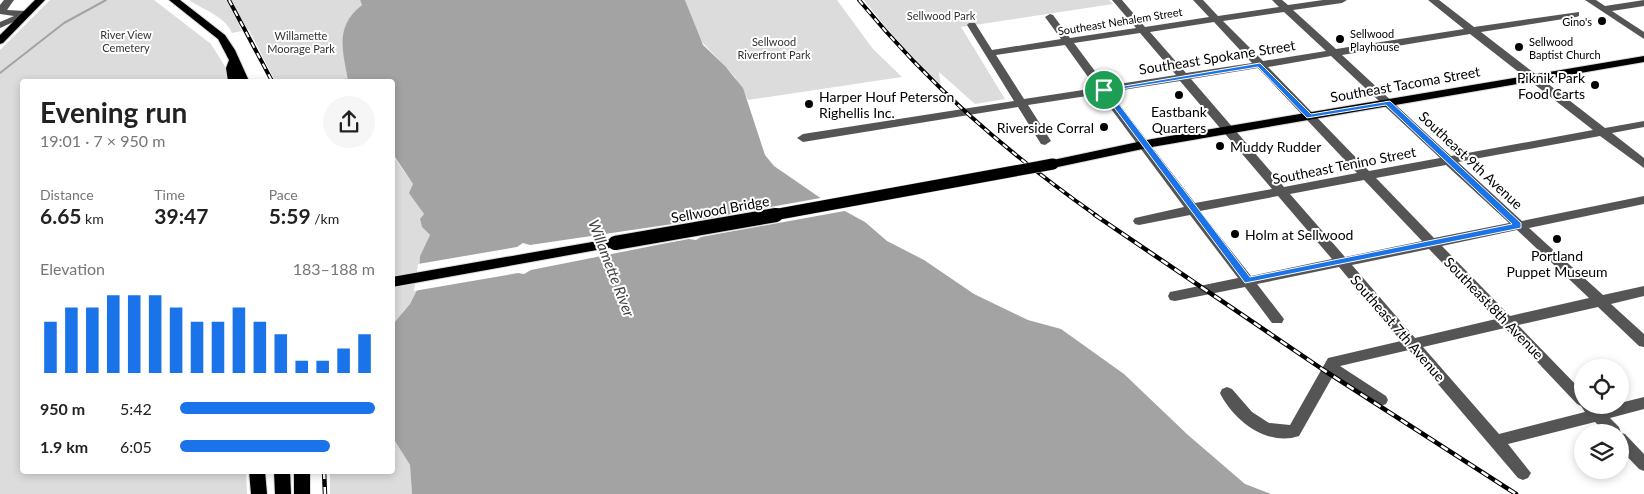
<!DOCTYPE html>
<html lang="en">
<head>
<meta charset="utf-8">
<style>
  :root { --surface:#fff; --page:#f6f6f6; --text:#222; --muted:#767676; --accent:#1a73e8 }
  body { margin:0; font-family:Lato,sans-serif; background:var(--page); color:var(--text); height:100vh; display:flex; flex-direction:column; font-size:19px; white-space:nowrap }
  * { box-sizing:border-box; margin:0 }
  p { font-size:16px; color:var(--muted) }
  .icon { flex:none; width:28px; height:28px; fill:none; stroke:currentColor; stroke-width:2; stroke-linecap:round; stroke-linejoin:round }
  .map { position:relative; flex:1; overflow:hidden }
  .details { position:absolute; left:20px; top:79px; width:375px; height:395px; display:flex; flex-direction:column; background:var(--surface); border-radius:5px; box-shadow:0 2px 8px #0003 }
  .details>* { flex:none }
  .tools { position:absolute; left:1574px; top:359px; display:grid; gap:10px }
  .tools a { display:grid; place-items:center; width:55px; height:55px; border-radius:50%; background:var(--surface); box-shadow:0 2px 8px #0003; font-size:25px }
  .pin { position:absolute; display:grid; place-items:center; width:42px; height:42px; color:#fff; margin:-21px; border:2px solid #fff; border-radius:50%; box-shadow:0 1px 5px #0007 }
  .round { display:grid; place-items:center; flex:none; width:52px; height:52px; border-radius:26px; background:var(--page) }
  .summary { display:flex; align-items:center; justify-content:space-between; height:85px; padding:0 20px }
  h1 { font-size:28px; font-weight:700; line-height:38px }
  .metrics { display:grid; grid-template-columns:repeat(3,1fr); gap:8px; height:85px; padding:5px 20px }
  .metrics div { display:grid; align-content:center }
  .metrics b { font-size:21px; font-weight:700 }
  .metrics small { font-size:14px; font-weight:400 }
  .metrics p { font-size:14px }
  .chart { height:140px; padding:10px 20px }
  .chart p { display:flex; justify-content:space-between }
  .chart svg { width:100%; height:90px; margin-top:5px; stroke:var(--accent); stroke-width:6 }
  ul { padding:0 20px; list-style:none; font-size:16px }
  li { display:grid; grid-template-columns:80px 60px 1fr; align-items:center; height:38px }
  li i { height:12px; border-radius:6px; background:var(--accent) }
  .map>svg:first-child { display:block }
</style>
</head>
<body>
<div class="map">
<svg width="1644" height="494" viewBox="0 0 1644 494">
  <rect width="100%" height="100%" fill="#fff"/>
  <!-- green -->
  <path fill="#dcdcdc" d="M 50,0 L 154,0 L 211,44 L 226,68 L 227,81 L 22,81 L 22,471 L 246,471 L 247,494 L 0,494 L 0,50 Z
    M 189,0 L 360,0 L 362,5 C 339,23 344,55 348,81 L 275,81 L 249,30 L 239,25 L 242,31 L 232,33 C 225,16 203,10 189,0 Z
    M 685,0 L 837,0 L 873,49 L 902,77 L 748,100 L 735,77 L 700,40 Z
    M 864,0 L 1109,0 L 1113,4 L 961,27 L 1005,99 L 975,104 L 939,72 L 941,88 L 887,29 Z
    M 392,154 L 413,184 L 418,205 L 424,214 L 420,219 L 422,227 L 430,235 L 420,256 L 418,288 L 410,304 L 393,324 Z
    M 393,438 L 410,465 L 412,494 L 330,494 L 330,471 L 392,471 Z"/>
  <!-- water -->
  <path fill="#a3a3a3" d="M 360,0 L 685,0 L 703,45 L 725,66 L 743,88 L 765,155 L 774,166 L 819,197 L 865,222 L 887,241 L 924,260 L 974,294 L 1028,320 L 1061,329 L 1124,374 L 1188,435 L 1245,484 L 1271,494 L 412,494 L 410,465 L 393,438 L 393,324 L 410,304 L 418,288 L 420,256 L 430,235 L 422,227 L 420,219 L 424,214 L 409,193 L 413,184 L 393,154 L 392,81 L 348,81 C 343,50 334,27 362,5 Z"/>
  <!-- pier -->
  <path fill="#fff" d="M 826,197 L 850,210 L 701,237 L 696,240 L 689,239 L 662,244 L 531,270 L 524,274 L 518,273 L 414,291 L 418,264 L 517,247 L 523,243 L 530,245 L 659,226 L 686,222 L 691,218 L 698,220 Z"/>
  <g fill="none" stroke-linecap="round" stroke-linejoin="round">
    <!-- stream -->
    <path stroke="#a3a3a3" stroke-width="2" d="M 0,73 L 64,23 L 106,0"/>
    <!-- major casing -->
    <g stroke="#dbdbdb" stroke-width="2">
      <path id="major" d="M 35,0 L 45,0 L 3,43 L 0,44 L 0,35 Z
        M 169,0 L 180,0 L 225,35 L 235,50 L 249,81 L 239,81 L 238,79 L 238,81 L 228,81 L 226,68 L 229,60 L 218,39 Z
        M 1644,56 L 1644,62 L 1152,147 L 1053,168 L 1047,164 L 1053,160 L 1152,139 Z
        M 615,238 L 619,240 L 621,243 L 619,246 L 392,287 L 392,277 Z
        M 249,471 L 265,471 L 267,494 L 251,494 Z
        M 274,471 L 290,471 L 291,494 L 275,494 Z
        M 294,471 L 310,471 L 310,494 L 294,494 Z"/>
    </g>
    <!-- minor -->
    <path fill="#555" fill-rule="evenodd" d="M 4,0 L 14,0 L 7,10 L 26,11 L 31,14 L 0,28 L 0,22 L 14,16 L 0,14 L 0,5 Z
      M 1112,0 L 1122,0 L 1145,27 L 1209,17 L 1193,0 L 1203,0 L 1218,16 L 1279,7 L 1272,0 L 1282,0 L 1288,5 L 1323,0 L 1347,0 L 1342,3 L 1293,10 L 1336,49 L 1464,29 L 1428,0 L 1439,0 L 1474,27 L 1579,12 L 1579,16 L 1576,17 L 1481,32 L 1605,128 L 1644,121 L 1644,127 L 1612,133 L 1644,158 L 1644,168 L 1600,136 L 1458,162 L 1522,221 L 1644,196 L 1644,204 L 1529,228 L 1603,295 L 1644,286 L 1644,296 L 1611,304 L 1644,334 L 1644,347 L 1639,346 L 1598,307 L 1518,325 L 1582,391 L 1582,405 L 1597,405 L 1600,408 L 1620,405 L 1620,403 L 1644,397 L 1644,409 L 1610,418 L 1619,427 L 1621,433 L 1625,434 L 1644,454 L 1644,471 L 1639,469 L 1620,449 L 1620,432 L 1605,432 L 1595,422 L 1508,444 L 1531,473 L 1528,478 L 1523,480 L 1518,478 L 1409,350 L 1340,366 L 1386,396 L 1388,400 L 1386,404 L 1381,406 L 1376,404 L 1333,376 L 1299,436 C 1267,447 1233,420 1220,393 L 1222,389 L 1227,387 L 1232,389 L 1252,412 L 1269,423 L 1290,425 L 1328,358 L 1401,341 L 1339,267 L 1257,284 L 1284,319 L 1282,323 L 1272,323 L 1245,287 L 1175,301 L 1170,300 L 1168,296 L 1170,292 L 1175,291 L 1238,278 L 1190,215 L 1139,225 L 1135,224 L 1133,221 L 1135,218 L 1184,207 L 1100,94 L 1028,105 L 1051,141 L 1045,145 L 1041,144 L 1018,107 L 803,142 L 797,138 L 803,134 L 1014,101 L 967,25 L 969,23 L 975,23 L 992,50 L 1061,39 L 1045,17 L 1050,14 L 1053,15 L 1070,38 L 1136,28 ZM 1284,12 L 1326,51 L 1263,61 L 1223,21 ZM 1214,22 L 1252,63 L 1186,73 L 1150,32 ZM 1140,33 L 1176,75 L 1106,86 L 1074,43 ZM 1470,34 L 1593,130 L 1451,156 L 1342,55 ZM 1065,45 L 1096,88 L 1024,99 L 996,55 ZM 1331,56 L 1440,158 L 1369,171 L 1268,67 ZM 1258,68 L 1357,173 L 1284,187 L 1191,79 ZM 1180,81 L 1272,189 L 1195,203 L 1110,92 ZM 1446,165 L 1509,223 L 1434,238 L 1376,178 ZM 1364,180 L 1422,241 L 1345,257 L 1290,194 ZM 1278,196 L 1332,259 L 1251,276 L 1200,211 ZM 1517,230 L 1589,298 L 1510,316 L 1442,246 ZM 1429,249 L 1496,319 L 1415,338 L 1352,265 ZM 1505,328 L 1577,404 L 1581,406 L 1585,412 L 1499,434 L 1423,347 Z
      M 1585,0 L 1596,0 L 1605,6 L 1644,0 L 1644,6 L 1612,11 L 1644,32 L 1644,39 Z"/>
    <!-- major -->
    <use href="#major" fill="#000" fill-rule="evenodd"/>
    <!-- rail-far1 casing -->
    <g stroke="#000" stroke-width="4">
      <path id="rail-far1" d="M 229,0 L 272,81
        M 859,0 C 931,87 1005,151 1097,216"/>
    </g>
    <!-- rail casing -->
    <g stroke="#000" stroke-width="4.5">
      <path id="rail" d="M 1095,215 L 1322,369 L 1516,494
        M 324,471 L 325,494"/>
    </g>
    <!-- rail-far1 -->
    <use href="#rail-far1" stroke="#fff" stroke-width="2" stroke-dasharray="6" stroke-linecap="butt"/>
    <!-- rail -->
    <use href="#rail" stroke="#fff" stroke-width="2.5" stroke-dasharray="8" stroke-linecap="butt"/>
    <!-- major-bridge-far1 casing -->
    <g stroke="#dbdbdb" stroke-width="12" stroke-linecap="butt">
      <path id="major-bridge-far1" d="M 768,216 L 1053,164"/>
    </g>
    <!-- major-bridge casing -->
    <g stroke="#dbdbdb" stroke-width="16" stroke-linecap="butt">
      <path id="major-bridge" d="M 615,243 L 776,215"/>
    </g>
    <!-- major-bridge-far1 -->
    <use href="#major-bridge-far1" stroke="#000" stroke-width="11"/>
    <!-- major-bridge -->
    <use href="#major-bridge" stroke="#000" stroke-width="14"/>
  </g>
  <!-- route -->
  <path fill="#1a73e8" stroke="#fff" fill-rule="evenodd" d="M 1260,63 L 1311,114 L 1390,101 L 1521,223 L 1521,228 L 1245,283 L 1101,90 ZM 1258,67 L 1307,118 L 1386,105 L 1512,224 L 1250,277 L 1109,91 Z"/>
  <!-- markers -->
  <g fill="#000" stroke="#fff" stroke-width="2">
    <circle cx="1602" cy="21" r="5"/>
    <circle cx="1340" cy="39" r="5"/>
    <circle cx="1519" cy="47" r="5"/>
    <circle cx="1595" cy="85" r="5"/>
    <circle cx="1179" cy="95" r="5"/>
    <circle cx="809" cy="104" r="5"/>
    <circle cx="1104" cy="127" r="5"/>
    <circle cx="1220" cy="146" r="5"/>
    <circle cx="1235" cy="234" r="5"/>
    <circle cx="1557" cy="239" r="5"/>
  </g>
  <g text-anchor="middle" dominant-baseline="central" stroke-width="4" stroke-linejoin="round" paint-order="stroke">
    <!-- far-park labels -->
    <g font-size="11" fill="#333" stroke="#fff">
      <text x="941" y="15">Sellwood Park</text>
      <text x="126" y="34">River View<tspan x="126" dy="13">Cemetery</tspan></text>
      <text x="301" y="35">Willamette<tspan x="301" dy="13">Moorage Park</tspan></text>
      <text x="774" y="41">Sellwood<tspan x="774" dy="13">Riverfront Park</tspan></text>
    </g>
    <!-- far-street labels -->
    <g font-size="11" fill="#000" stroke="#fff">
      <text transform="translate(1120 21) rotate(-9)">Southeast Nehalem Street</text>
    </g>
    <!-- far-poi labels -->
    <g font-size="11" fill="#000" stroke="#fff" text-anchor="start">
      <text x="1592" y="21" text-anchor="end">Gino's</text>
      <text x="1350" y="33">Sellwood<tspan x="1350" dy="13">Playhouse</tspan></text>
      <text x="1529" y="41">Sellwood<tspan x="1529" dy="13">Baptist Church</tspan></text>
    </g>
    <!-- street labels -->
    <g font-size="14" fill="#000" stroke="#fff">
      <text transform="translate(1217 57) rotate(-9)">Southeast Spokane Street</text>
      <text transform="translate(1405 84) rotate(-10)">Southeast Tacoma Street</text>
      <text transform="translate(1471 160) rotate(43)">Southeast 9th Avenue</text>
      <text transform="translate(1344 165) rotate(-11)">Southeast Tenino Street</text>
      <text transform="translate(720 209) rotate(-10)">Sellwood Bridge</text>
      <text transform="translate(1494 308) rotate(46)">Southeast 8th Avenue</text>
      <text transform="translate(1398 328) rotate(49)">Southeast 7th Avenue</text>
    </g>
    <!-- poi labels -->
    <g font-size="14" fill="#000" stroke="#fff" text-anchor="start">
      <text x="1585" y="77" text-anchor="end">Piknik Park<tspan x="1585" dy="16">Food Carts</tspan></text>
      <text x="819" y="96">Harper Houf Peterson<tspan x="819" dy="16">Righellis Inc.</tspan></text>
      <text x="1179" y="111" text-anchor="middle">Eastbank<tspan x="1179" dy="16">Quarters</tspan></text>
      <text x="1094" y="127" text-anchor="end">Riverside Corral</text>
      <text x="1230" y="146">Muddy Rudder</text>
      <text x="1245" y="234">Holm at Sellwood</text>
      <text x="1557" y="255" text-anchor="middle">Portland<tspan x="1557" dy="16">Puppet Museum</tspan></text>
    </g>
    <!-- water labels -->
    <g font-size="15" font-style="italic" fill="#444" stroke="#fff">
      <text transform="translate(612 268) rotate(69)">Willamette River</text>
    </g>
  </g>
</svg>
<div class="tools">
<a><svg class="icon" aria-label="locate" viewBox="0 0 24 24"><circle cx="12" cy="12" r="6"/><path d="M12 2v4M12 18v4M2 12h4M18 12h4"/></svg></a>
<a><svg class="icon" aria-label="layers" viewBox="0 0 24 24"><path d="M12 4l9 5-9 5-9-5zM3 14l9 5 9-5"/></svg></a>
</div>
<div class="pin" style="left:1104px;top:90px;background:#1e9e55"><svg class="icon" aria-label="arrive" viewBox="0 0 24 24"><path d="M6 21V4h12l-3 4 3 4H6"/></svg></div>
<section class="details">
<div class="summary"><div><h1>Evening run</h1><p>19:01 · 7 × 950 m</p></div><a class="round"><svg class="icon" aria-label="share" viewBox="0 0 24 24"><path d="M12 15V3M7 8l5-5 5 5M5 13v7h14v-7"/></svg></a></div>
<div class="metrics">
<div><p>Distance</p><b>6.65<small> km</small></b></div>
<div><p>Time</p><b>39:47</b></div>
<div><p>Pace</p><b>5:59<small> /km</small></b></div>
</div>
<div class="chart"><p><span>Elevation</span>183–188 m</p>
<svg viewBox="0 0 160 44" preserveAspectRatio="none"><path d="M5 44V19M15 44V12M25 44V12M35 44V6M45 44V6M55 44V6M65 44V12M75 44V19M85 44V19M95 44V12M105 44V19M115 44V25M125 44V38M135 44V38M145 44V32M155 44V25"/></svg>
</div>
<ul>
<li><b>950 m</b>5:42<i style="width:100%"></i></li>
<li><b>1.9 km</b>6:05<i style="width:77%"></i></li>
</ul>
</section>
</div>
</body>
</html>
